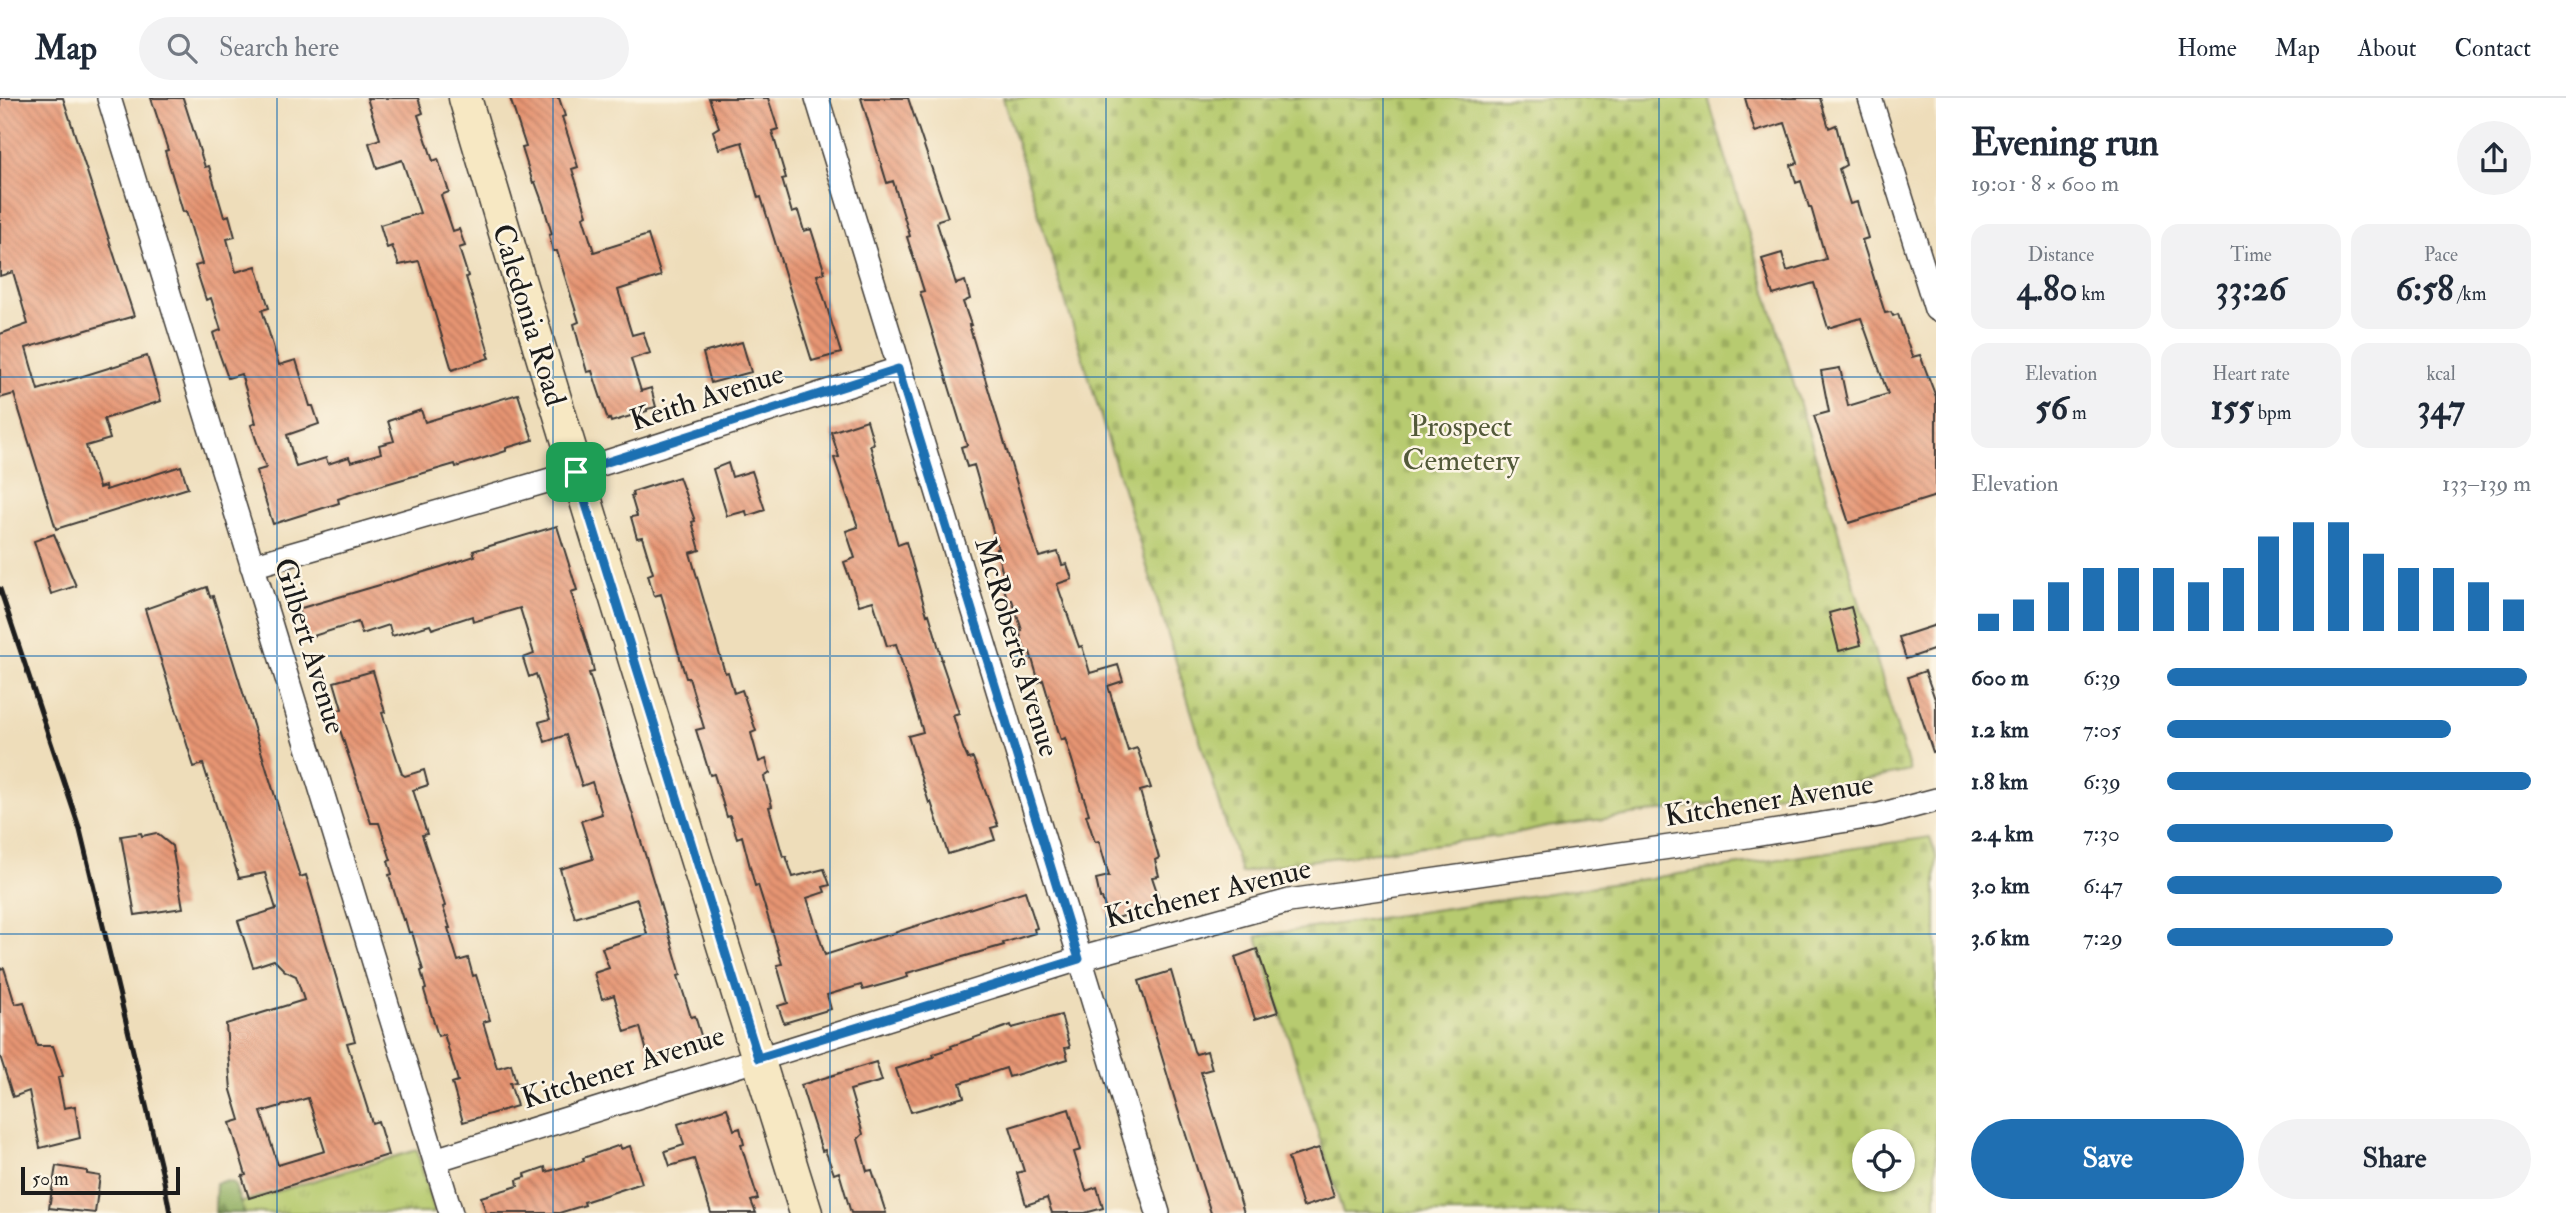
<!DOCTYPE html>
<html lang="en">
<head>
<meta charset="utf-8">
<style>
  :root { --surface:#fff; --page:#f2f2f3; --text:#1f2937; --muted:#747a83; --line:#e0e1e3; --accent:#1f6fb2 }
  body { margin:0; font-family:"IM FELL Double Pica",serif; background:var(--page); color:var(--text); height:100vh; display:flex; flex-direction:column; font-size:26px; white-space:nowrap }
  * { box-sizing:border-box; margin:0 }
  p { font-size:23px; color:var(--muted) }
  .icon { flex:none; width:38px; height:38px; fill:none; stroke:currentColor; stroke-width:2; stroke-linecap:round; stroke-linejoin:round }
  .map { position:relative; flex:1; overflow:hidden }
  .side { display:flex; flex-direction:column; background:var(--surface); width:630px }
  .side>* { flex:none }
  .controls { position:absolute; left:1852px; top:1031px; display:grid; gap:14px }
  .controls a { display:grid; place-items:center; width:63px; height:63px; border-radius:50%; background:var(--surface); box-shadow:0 2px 5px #0004; font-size:35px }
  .scale { position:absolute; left:21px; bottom:18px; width:159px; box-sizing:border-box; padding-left:7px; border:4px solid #1c1c1c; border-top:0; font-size:19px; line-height:24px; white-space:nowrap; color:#1c1c1c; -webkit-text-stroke:5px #fcf5e5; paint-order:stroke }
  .pin { position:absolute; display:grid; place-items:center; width:60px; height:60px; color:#fff; margin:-30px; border-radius:14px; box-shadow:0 4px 10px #0006 }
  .round { display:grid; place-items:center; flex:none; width:74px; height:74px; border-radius:37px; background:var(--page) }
  .summary { display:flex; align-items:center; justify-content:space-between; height:119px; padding:0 35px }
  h1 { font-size:38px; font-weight:700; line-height:52px }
  .stats { display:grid; grid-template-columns:repeat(3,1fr); gap:10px; height:119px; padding:7px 35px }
  .stats div { display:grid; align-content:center; border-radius:18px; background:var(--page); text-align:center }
  .stats b { font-size:35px; font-weight:700 }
  .stats small { font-size:19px; font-weight:400 }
  .stats p { font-size:19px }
  .chart { height:196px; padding:14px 35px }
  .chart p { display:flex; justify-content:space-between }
  .chart svg { width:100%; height:126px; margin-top:7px; stroke:var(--accent); stroke-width:6 }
  .cta { display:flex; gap:14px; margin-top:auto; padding:14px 35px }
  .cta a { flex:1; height:80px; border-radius:42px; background:var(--accent); color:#fff; font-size:28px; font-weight:700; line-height:80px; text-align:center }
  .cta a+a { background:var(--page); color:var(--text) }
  ul { padding:0 35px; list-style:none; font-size:23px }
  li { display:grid; grid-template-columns:112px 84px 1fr; align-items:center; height:52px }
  li i { height:18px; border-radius:9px; background:var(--accent) }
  header { display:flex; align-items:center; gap:42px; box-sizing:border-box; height:98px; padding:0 35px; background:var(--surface); border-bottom:2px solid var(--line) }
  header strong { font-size:33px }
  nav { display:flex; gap:38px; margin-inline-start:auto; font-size:24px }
  .search { width:490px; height:63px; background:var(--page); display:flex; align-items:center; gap:18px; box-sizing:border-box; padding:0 24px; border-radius:38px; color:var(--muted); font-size:26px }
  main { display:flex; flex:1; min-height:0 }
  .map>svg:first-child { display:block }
</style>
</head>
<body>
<header>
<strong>Map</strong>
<div class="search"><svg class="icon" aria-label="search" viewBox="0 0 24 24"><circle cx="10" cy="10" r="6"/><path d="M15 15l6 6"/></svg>Search here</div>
<nav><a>Home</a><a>Map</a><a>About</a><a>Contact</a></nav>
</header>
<main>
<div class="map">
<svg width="1936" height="1115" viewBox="0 0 1936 1115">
  <defs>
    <pattern id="grass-tufts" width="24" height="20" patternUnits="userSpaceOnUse" patternTransform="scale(1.75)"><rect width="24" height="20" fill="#b7cb6f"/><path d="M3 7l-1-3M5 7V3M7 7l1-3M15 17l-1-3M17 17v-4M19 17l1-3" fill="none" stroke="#9dae60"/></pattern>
    <pattern id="forest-firs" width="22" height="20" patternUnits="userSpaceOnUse" patternTransform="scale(1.75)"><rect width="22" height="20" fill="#91af62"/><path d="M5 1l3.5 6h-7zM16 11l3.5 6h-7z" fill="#768e50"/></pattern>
    <pattern id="cemetery-stones" width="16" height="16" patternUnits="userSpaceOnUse" patternTransform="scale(1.75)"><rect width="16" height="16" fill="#b7cb6f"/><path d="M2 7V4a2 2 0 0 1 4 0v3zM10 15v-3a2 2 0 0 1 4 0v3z" fill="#9dae60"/></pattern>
    <pattern id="building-back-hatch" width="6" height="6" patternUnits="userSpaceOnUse" patternTransform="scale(1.75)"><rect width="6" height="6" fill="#e69472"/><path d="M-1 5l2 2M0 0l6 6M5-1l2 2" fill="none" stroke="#ba785d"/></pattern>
  </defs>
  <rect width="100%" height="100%" fill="#fcf5e5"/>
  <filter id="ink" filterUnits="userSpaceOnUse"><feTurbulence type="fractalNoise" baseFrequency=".0143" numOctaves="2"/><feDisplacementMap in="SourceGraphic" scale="14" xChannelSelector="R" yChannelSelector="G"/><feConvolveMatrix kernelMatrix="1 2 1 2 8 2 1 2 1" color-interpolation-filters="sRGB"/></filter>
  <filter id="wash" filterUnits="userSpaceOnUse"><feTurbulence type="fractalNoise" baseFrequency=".00686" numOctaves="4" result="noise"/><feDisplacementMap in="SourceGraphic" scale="28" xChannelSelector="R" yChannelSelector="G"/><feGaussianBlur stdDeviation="1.57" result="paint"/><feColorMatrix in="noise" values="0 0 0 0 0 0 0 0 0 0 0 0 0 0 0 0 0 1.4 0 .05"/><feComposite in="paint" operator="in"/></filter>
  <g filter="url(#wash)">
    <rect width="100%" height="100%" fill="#eeddba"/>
    <!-- grass -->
    <path fill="url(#grass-tufts)" stroke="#6a7446" stroke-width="2" d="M 417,1052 L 434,1115 L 241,1115 L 239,1105 Z"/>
    <!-- forest -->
    <path fill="url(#forest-firs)" stroke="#56663f" stroke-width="2" d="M 225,1083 L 234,1085 L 244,1115 L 215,1115 L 216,1085 Z"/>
    <!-- cemetery -->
    <path fill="url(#cemetery-stones)" stroke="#6a7446" stroke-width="2" fill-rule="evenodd" d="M 1003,0 L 1708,0 L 1910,673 L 1836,688 L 1547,729 L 1516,736 L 1284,766 L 1241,775 Z
      M 1930,739 L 1936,758 L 1936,1115 L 1343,1115 L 1257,838 ZM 1902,1043 L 1902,1082 L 1864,1082 L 1864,1043 Z"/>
    <g id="blocks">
      <!-- building -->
      <path fill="url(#building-back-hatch)" fill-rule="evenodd" d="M 0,0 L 63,0 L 134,218 L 26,250 L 38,292 L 147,258 L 161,303 L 104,321 L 110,341 L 86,348 L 99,390 L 105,388 L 106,392 L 181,368 L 188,390 L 56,431 L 14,296 L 0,300 L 0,236 L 28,226 L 13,174 L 0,178 Z
        M 151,0 L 183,0 L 205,69 L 209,68 L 224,119 L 229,117 L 235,139 L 227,141 L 236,174 L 256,168 L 269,210 L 262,212 L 279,267 L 296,262 L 310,308 L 313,308 L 319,326 L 287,337 L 296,369 L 326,360 L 328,366 L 349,359 L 351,364 L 381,355 L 379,347 L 394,343 L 388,323 L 421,312 L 425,324 L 518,296 L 533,342 L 506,350 L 506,353 L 456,369 L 455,366 L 355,395 L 338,401 L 339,405 L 273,426 L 256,373 L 266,370 L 251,327 L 256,325 L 241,276 L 228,280 L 219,255 L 213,235 L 221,232 L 211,200 L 206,202 L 195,168 L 202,166 L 186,113 L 183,114 L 176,90 L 165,53 L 168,52 Z
        M 367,0 L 418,0 L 423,15 L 418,17 L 433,63 L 438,61 L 449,94 L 441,97 L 453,133 L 459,131 L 465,148 L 459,150 L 468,178 L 466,179 L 489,255 L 487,256 L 489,260 L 452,272 L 419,163 L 399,167 L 392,148 L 387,150 L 380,127 L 420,115 L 402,62 L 377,70 L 369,45 L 380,41 Z
        M 510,0 L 559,0 L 565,18 L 562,19 L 578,69 L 572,71 L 587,117 L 583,119 L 594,154 L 648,137 L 661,178 L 618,192 L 632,237 L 643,234 L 650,255 L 631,261 L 641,293 L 651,290 L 656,309 L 647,311 L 647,313 L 611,324 L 610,321 L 608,322 L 592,273 L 587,274 L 581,253 L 574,226 L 579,224 L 557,153 L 553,153 L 549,137 L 552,136 L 543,106 L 535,84 L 533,85 L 522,50 L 526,49 Z
        M 709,0 L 768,0 L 778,31 L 772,33 L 786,80 L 782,81 L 792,115 L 798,113 L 804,133 L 811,131 L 825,175 L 817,177 L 841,255 L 812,263 L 761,99 L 758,100 L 742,44 L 719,51 L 713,33 L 719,29 Z
        M 861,0 L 908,0 L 948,119 L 938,122 L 937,125 L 956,186 L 965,183 L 970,201 L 963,204 L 971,227 L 969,227 L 1039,459 L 1058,454 L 1062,467 L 1067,466 L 1072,481 L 1057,486 L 1079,549 L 1082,548 L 1090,575 L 1118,567 L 1123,583 L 1108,588 L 1128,653 L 1137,650 L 1151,690 L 1140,693 L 1159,760 L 1155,762 L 1159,778 L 1152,779 L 1161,806 L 1139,814 L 1109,822 L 1102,800 L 1100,800 L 1096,781 L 1109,778 L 1099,743 L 1095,744 L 1086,717 L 1089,716 L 1065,640 L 1061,642 L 1043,582 L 1039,584 L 1030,554 L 1026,555 L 1019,533 L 1022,532 L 1012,502 L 1008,503 L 1002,484 L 1005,483 L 996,451 L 998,451 L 974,367 L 967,369 L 961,349 L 967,347 L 920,194 L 924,193 L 907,139 L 910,138 L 893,83 L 887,85 Z
        M 1745,0 L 1820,0 L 1829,30 L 1836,27 L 1846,67 L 1839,71 L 1850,106 L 1857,104 L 1868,140 L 1862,142 L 1885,215 L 1891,214 L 1893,218 L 1898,216 L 1912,259 L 1920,257 L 1936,299 L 1936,398 L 1849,425 L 1814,318 L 1829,314 L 1821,273 L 1840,270 L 1848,308 L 1888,296 L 1861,220 L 1828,230 L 1814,185 L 1773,197 L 1762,161 L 1782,155 L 1787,173 L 1826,161 L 1811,109 L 1809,109 L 1801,83 L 1796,85 L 1791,67 L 1798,65 L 1785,25 L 1755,34 Z
        M 742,244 L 751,274 L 711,285 L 703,255 Z
        M 867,322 L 874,346 L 870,347 L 898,447 L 906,444 L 927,517 L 929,516 L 935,536 L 942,562 L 941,562 L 959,615 L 953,617 L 963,650 L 968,661 L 973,660 L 998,728 L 991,730 L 995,742 L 948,756 L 931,704 L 929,705 L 908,638 L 923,634 L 896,546 L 887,548 L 873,503 L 859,507 L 844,464 L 855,460 L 846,433 L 858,429 L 834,360 L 839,359 L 831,334 Z
        M 728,365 L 732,379 L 752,373 L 765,412 L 747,418 L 746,413 L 727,418 L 713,371 Z
        M 679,379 L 695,423 L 692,424 L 700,452 L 690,455 L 725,575 L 728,574 L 734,595 L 742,592 L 756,633 L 751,635 L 759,664 L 766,661 L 770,675 L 764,679 L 772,708 L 769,709 L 783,759 L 786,758 L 793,779 L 824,771 L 830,787 L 823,789 L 825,794 L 807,800 L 825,857 L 1025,793 L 1037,830 L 1034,831 L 1035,835 L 1003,845 L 1004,847 L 907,875 L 908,879 L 888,885 L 863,892 L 861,887 L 827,897 L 831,911 L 784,925 L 778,908 L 788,905 L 777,867 L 782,866 L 768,819 L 758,787 L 755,788 L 742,738 L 737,740 L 730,718 L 727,719 L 714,676 L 710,677 L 696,632 L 704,630 L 689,580 L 686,580 L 661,496 L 654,498 L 648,477 L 653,475 L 642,439 L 637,440 L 631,419 L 637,418 L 631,398 L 633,398 L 632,394 Z
        M 557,428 L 577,492 L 571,494 L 591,559 L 594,574 L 589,575 L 657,795 L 681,877 L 678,878 L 691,919 L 695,918 L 703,944 L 649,961 L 640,929 L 625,934 L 614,897 L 602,901 L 594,875 L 609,870 L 602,850 L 647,836 L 637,801 L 575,820 L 560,771 L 593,761 L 581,723 L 602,716 L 592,684 L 582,688 L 566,637 L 545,644 L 539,624 L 550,621 L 536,576 L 529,579 L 523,560 L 534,556 L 520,510 L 473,524 L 472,518 L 432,531 L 430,527 L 392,538 L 389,527 L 362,536 L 358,524 L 307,540 L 298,511 L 441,469 L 475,458 L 473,453 Z
        M 54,436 L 76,488 L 51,496 L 34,443 Z
        M 207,489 L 210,499 L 213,498 L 300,779 L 306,777 L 355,943 L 347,945 L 372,1025 L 378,1023 L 388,1057 L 249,1100 L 242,1078 L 246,1077 L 230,1025 L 240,1022 L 231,992 L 226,926 L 304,902 L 296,878 L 285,873 L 274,862 L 253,869 L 238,823 L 276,811 L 265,775 L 239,780 L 203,666 L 194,669 L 145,511 ZM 308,1000 L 325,1053 L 278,1067 L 261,1014 Z
        M 1851,509 L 1861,547 L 1839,553 L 1829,515 Z
        M 1936,527 L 1936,551 L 1906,561 L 1899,539 Z
        M 373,573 L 385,614 L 382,615 L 402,676 L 405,678 L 424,672 L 428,687 L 413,692 L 427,736 L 422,737 L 445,808 L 443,809 L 450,830 L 448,830 L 458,863 L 468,860 L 473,878 L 476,877 L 490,922 L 483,924 L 497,970 L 511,966 L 516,984 L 510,985 L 517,1008 L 463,1024 L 452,985 L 458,983 L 444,936 L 438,938 L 424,892 L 426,891 L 421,873 L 423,872 L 412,834 L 409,835 L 405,821 L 403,822 L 389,777 L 392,776 L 388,763 L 391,762 L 379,725 L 371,725 L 334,614 L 342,611 L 334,584 Z
        M 1925,573 L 1936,604 L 1936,653 L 1933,654 L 1908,579 Z
        M 141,735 L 142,738 L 156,735 L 172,748 L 183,810 L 135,817 L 121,738 Z
        M 1257,851 L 1278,914 L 1255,921 L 1235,859 Z
        M 4,870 L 15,906 L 24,904 L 37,948 L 53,948 L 63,978 L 58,980 L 64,1010 L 75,1008 L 80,1040 L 40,1050 L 29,993 L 13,999 L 0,958 L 0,871 Z
        M 1171,873 L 1194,953 L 1196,956 L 1207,953 L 1212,971 L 1201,974 L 1244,1115 L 1211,1115 L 1178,1012 L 1139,883 Z
        M 1061,917 L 1070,949 L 1065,950 L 1068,961 L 1009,979 L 1006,970 L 960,985 L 964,999 L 911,1014 L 896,971 L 934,959 L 933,956 L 952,950 L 951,948 L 1011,927 L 1012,930 Z
        M 876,964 L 882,983 L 850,992 L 863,1036 L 858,1041 L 867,1073 L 872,1072 L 886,1115 L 851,1115 L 839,1074 L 834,1076 L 825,1052 L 822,1053 L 801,987 Z
        M 727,1010 L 734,1032 L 740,1030 L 744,1046 L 741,1047 L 758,1101 L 751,1103 L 756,1115 L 711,1115 L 694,1061 L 670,1068 L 665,1053 L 684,1047 L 678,1026 Z
        M 1069,1011 L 1081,1052 L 1074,1054 L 1086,1093 L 1097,1089 L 1103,1110 L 1085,1115 L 1052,1115 L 1047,1100 L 1026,1107 L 1017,1075 L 1024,1073 L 1010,1029 Z
        M 620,1047 L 621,1051 L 630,1048 L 642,1085 L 584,1104 L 585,1107 L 559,1115 L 486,1115 L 481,1099 L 518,1088 L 517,1082 L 526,1079 L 525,1076 L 545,1069 L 546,1074 L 584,1063 L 583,1060 Z
        M 1319,1050 L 1334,1099 L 1303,1109 L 1288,1060 Z
        M 56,1068 L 87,1073 L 87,1076 L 100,1078 L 95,1115 L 49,1110 Z"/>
    </g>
  </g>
  <g filter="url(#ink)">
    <use href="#blocks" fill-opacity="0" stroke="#3c3934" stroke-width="2"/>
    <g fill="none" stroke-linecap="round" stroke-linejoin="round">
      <!-- street casing -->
      <g stroke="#3c3934" stroke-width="26">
        <path id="street" d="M 109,0 L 451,1115
          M 817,0 L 1158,1115
          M 1870,0 L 1936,211
          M 252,468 L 557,380 L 899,271
          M 435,1062 L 1079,861 L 1289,803 L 1747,738 L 1879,717 L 1936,702"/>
      </g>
      <!-- secondary casing -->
      <g stroke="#3c3934" stroke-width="35">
        <path id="secondary" d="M 465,0 C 575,373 691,744 806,1115"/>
      </g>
      <!-- street -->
      <use href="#street" stroke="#fff" stroke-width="23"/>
      <!-- secondary -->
      <use href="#secondary" stroke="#f7e8c3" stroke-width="32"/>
      <!-- rail -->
      <path stroke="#1c1c1c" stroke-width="5" d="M 0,491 L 80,732 L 163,1078 L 170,1115"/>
    </g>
  </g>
  <g fill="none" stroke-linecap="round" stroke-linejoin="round" filter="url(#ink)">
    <!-- route casing -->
    <g stroke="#fff" stroke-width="14">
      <path id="route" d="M 898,271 L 1079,861 L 758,960 L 576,374 Z"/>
    </g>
    <!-- route -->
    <use href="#route" stroke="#1f6fb2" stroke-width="9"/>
  </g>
  <!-- grid -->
  <path fill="none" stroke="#1f6fb2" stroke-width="2" stroke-opacity="0.55" d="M 277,0 L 277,1115M 553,0 L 553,1115M 830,0 L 830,1115M 1106,0 L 1106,1115M 1383,0 L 1383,1115M 1659,0 L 1659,1115M 0,279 L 1936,279M 0,558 L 1936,558M 0,836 L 1936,836"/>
  <g text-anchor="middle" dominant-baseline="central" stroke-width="5" stroke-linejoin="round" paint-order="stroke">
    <!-- street labels -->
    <g font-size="30" fill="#1c1c1c" stroke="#fcf5e5">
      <text transform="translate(529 217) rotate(73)">Caledonia Road</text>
      <text transform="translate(707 299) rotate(-18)">Keith Avenue</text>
      <text transform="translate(310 548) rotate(73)">Gilbert Avenue</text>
      <text transform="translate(1017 549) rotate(73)">McRoberts Avenue</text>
      <text transform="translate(1769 702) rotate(-9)">Kitchener Avenue</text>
      <text transform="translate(1208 795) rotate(-14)">Kitchener Avenue</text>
      <text transform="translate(623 969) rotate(-18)">Kitchener Avenue</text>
    </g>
    <!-- park labels -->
    <g font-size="30" fill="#525939" stroke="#fcf5e5">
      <text x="1461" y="328">Prospect<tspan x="1461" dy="34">Cemetery</tspan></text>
    </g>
  </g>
</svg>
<div class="controls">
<a><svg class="icon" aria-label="locate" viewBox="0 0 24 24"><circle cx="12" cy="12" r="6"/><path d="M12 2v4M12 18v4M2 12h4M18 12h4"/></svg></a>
</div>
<div class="scale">50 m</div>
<div class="pin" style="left:576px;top:374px;background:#1e9e55"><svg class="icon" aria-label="arrive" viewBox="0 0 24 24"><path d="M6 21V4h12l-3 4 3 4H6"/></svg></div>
</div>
<section class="side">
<div class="summary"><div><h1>Evening run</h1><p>19:01 · 8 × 600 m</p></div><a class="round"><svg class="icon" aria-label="share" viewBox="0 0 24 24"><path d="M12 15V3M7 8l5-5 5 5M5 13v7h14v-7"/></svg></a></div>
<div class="stats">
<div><p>Distance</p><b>4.80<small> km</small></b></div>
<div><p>Time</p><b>33:26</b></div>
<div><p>Pace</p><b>6:58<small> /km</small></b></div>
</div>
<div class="stats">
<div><p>Elevation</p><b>56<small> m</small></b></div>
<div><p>Heart rate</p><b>155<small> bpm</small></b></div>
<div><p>kcal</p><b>347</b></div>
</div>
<div class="chart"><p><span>Elevation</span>133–139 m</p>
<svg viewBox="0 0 160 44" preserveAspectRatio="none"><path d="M5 44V38M15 44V33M25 44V27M35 44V22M45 44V22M55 44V22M65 44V27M75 44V22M85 44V11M95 44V6M105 44V6M115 44V17M125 44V22M135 44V22M145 44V27M155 44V33"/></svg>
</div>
<ul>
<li><b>600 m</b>6:39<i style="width:99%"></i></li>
<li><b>1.2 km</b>7:05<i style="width:78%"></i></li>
<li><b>1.8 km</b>6:39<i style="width:100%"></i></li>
<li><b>2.4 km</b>7:30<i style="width:62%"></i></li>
<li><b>3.0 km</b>6:47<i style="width:92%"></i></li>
<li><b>3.6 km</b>7:29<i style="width:62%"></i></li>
</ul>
<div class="cta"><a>Save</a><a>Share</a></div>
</section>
</main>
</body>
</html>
